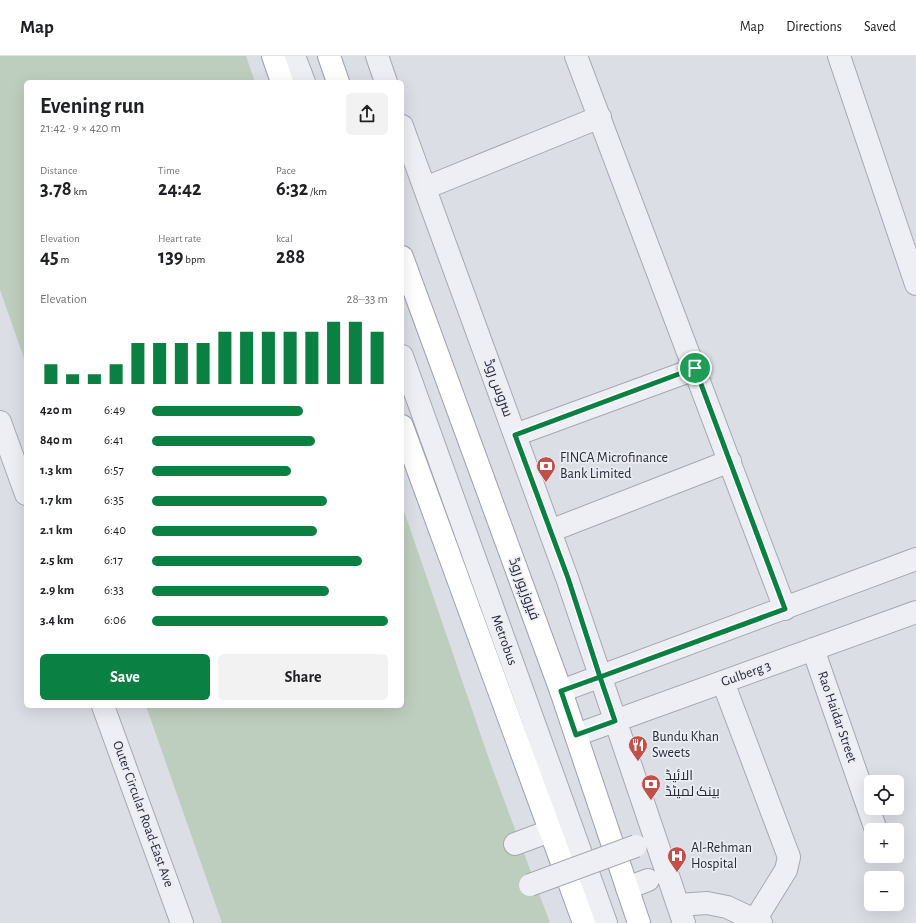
<!DOCTYPE html>
<html lang="en">
<head>
<meta charset="utf-8">
<style>
  :root { --surface:#fff; --page:#f2f2f2; --text:#202124; --muted:#757577; --line:#e0e0e0; --accent:#0b8043 }
  body { margin:0; font-family:"Alegreya Sans",Cairo,sans-serif; background:var(--page); color:var(--text); height:100vh; display:flex; flex-direction:column; font-size:15px; white-space:nowrap }
  * { box-sizing:border-box; margin:0 }
  p { font-size:13px; color:var(--muted) }
  .icon { flex:none; width:22px; height:22px; fill:none; stroke:currentColor; stroke-width:2; stroke-linecap:round; stroke-linejoin:round }
  .map { position:relative; flex:1; overflow:hidden }
  .drawer { position:absolute; left:24px; top:24px; width:380px; height:628px; display:flex; flex-direction:column; background:var(--surface); border-radius:6px; box-shadow:0 4px 16px #0002 }
  .drawer>* { flex:none }
  .controls { position:absolute; left:864px; top:719px; display:grid; gap:8px }
  .controls a { display:grid; place-items:center; width:40px; height:40px; border-radius:6px; background:var(--surface); box-shadow:0 4px 16px #0002; font-size:20px }
  .pin { position:absolute; display:grid; place-items:center; width:34px; height:34px; color:#fff; margin:-17px; border:2px solid #fff; border-radius:50%; box-shadow:0 1px 4px #0007 }
  .round { display:grid; place-items:center; flex:none; width:42px; height:42px; border-radius:6px; background:var(--page) }
  .overview { display:flex; align-items:center; justify-content:space-between; height:68px; padding:0 16px }
  h1 { font-size:22px; font-weight:600; line-height:30px }
  .stats { display:grid; grid-template-columns:repeat(3,1fr); gap:6px; height:68px; padding:4px 16px }
  .stats div { display:grid; align-content:center }
  .stats b { font-size:20px; font-weight:600 }
  .stats small { font-size:11px; font-weight:400 }
  .stats p { font-size:11px }
  .chart { height:112px; padding:8px 16px }
  .chart p { display:flex; justify-content:space-between }
  .chart svg { width:100%; height:72px; margin-top:4px; stroke:var(--accent); stroke-width:6 }
  .cta { display:flex; gap:8px; margin-top:auto; padding:8px 16px }
  .cta a { flex:1; height:46px; border-radius:6px; background:var(--accent); color:#fff; font-size:16px; font-weight:600; line-height:46px; text-align:center }
  .cta a+a { background:var(--page); color:var(--text) }
  ul { padding:0 16px; list-style:none; font-size:13px }
  li { display:grid; grid-template-columns:64px 48px 1fr; align-items:center; height:30px }
  li i { height:10px; border-radius:5px; background:var(--accent) }
  header { display:flex; align-items:center; gap:24px; box-sizing:border-box; height:56px; padding:0 20px; background:var(--surface); border-bottom:1px solid var(--line) }
  header strong { font-size:19px }
  nav { display:flex; gap:22px; margin-inline-start:auto; font-size:14px }
  .map>svg:first-child { display:block }
</style>
</head>
<body>
<header>
<strong>Map</strong>
<nav><a>Map</a><a>Directions</a><a>Saved</a></nav>
</header>
<div class="map">
<svg width="916" height="867" viewBox="0 0 916 867">
  <rect width="100%" height="100%" fill="#dcdee5"/>
  <!-- green -->
  <path fill="#becebe" d="M 0,0 L 246,0 L 255,26 L 26,26 L 26,308 L 0,234 Z
    M 402,449 L 490,706 L 550,867 L 222,867 L 146,650 L 402,650 Z"/>
  <g fill="none" stroke-linecap="round" stroke-linejoin="round">
    <!-- minor casing -->
    <g stroke="#a6a8b2" stroke-width="24">
      <path id="minor" d="M 294,0 L 304,26
        M 377,0 L 386,26
        M 576,0 L 785,553
        M 839,0 L 916,228
        M 402,70 L 567,522 L 684,867
        M 425,132 L 600,61
        M 402,300 L 606,867
        M 0,366 L 26,438
        M 515,379 L 695,313
        M 550,475 L 730,405
        M 813,593 L 876,774
        M 723,626 L 789,801 L 786,814 L 755,864
        M 561,635 L 916,503
        M 103,650 L 182,867
        M 576,679 L 916,556
        M 515,788 L 550,775
        M 627,832 L 648,824
        M 678,849 L 707,847 L 727,851 L 761,867"/>
    </g>
    <!-- major casing -->
    <g stroke="#9ca0b0" stroke-width="24">
      <path id="major" d="M 273,0 L 282,26
        M 329,0 L 338,26
        M 402,201 L 561,635 L 639,867
        M 402,370 L 584,867"/>
    </g>
    <!-- minor -->
    <use href="#minor" stroke="#eeeff4" stroke-width="22"/>
    <!-- major -->
    <use href="#major" stroke="#fff" stroke-width="22"/>
    <!-- minor-bridge casing -->
    <g stroke="#a6a8b2" stroke-width="24" stroke-linecap="butt">
      <path id="minor-bridge" d="M 530,829 L 636,790"/>
    </g>
    <!-- minor-bridge -->
    <use href="#minor-bridge" stroke="#eeeff4" stroke-width="22"/>
  </g>
  <g fill="none" stroke-linecap="round" stroke-linejoin="round">
    <!-- route casing -->
    <g stroke="#fff" stroke-width="8">
      <path id="route" d="M 695,312 L 515,379 L 568,522 L 600,621 L 561,635 L 576,679 L 615,665 L 600,621 L 785,553 L 695,312"/>
    </g>
    <!-- route -->
    <use href="#route" stroke="#0b8043" stroke-width="5"/>
  </g>
  <!-- icons -->
  <defs>
    <g id="bank-pin" transform="scale(1)"><path d="M0 17L-7.5 6A9.5 9.5 0 1 1 7.5 6Z" fill="#c24f48" stroke="#ebedf3"/><path d="M-6-4H6V4H-6ZM0-2.3a2.3 2.3 0 1 0 0 4.6a2.3 2.3 0 1 0 0-4.6Z" fill="#fff"/></g>
    <g id="restaurant-pin" transform="scale(1)"><path d="M0 17L-7.5 6A9.5 9.5 0 1 1 7.5 6Z" fill="#c24f48" stroke="#ebedf3"/><path d="M-5-6h1v4h1v-4h1v4h1v-4h1v5L-1.5 .5V6h-2V.5L-5-1ZM5-6V6H3V1.5H1.5Q1.5-4 5-6Z" fill="#fff"/></g>
    <g id="hospital-pin" transform="scale(1)"><path d="M0 17L-7.5 6A9.5 9.5 0 1 1 7.5 6Z" fill="#c24f48" stroke="#ebedf3"/><path d="M-5-5h3v3.5h4V-5h3V5h-3V1.5h-4V5h-3Z" fill="#fff"/></g>
  </defs>
  <g fill-rule="evenodd">
    <use href="#bank-pin" x="546" y="410"/>
    <use href="#restaurant-pin" x="638" y="689"/>
    <use href="#bank-pin" x="651" y="728"/>
    <use href="#hospital-pin" x="677" y="800"/>
  </g>
  <g text-anchor="middle" dominant-baseline="central" stroke-width="3.5" stroke-linejoin="round" paint-order="stroke">
    <!-- street labels -->
    <g font-size="14" fill="#272a3a" stroke="#ebedf3">
      <text transform="translate(498 332) rotate(70)">سروس روڈ</text>
      <text transform="translate(524 533) rotate(70)">فیروزپور روڈ</text>
      <text transform="translate(504 584) rotate(70)">Metrobus</text>
      <text transform="translate(746 618) rotate(-20)">Gulberg 3</text>
      <text transform="translate(837 661) rotate(71)">Rao Haidar Street</text>
      <text transform="translate(143 758) rotate(70)">Outer Circular Road-East Ave</text>
    </g>
    <!-- poi labels -->
    <g font-size="14" fill="#272a3a" stroke="#ebedf3" text-anchor="start">
      <text x="560" y="402">FINCA Microfinance<tspan x="560" dy="16">Bank Limited</tspan></text>
      <text x="652" y="681">Bundu Khan<tspan x="652" dy="16">Sweets</tspan></text>
      <text x="665" y="720">الائیڈ<tspan x="665" dy="16">بینک لمیٹڈ</tspan></text>
      <text x="691" y="792">Al-Rehman<tspan x="691" dy="16">Hospital</tspan></text>
    </g>
  </g>
</svg>
<div class="controls">
<a><svg class="icon" aria-label="locate" viewBox="0 0 24 24"><circle cx="12" cy="12" r="6"/><path d="M12 2v4M12 18v4M2 12h4M18 12h4"/></svg></a>
<a>+</a>
<a>−</a>
</div>
<div class="pin" style="left:695px;top:312px;background:#1e9e55"><svg class="icon" aria-label="arrive" viewBox="0 0 24 24"><path d="M6 21V4h12l-3 4 3 4H6"/></svg></div>
<section class="drawer">
<div class="overview"><div><h1>Evening run</h1><p>21:42 · 9 × 420 m</p></div><a class="round"><svg class="icon" aria-label="share" viewBox="0 0 24 24"><path d="M12 15V3M7 8l5-5 5 5M5 13v7h14v-7"/></svg></a></div>
<div class="stats">
<div><p>Distance</p><b>3.78<small> km</small></b></div>
<div><p>Time</p><b>24:42</b></div>
<div><p>Pace</p><b>6:32<small> /km</small></b></div>
</div>
<div class="stats">
<div><p>Elevation</p><b>45<small> m</small></b></div>
<div><p>Heart rate</p><b>139<small> bpm</small></b></div>
<div><p>kcal</p><b>288</b></div>
</div>
<div class="chart"><p><span>Elevation</span>28–33 m</p>
<svg viewBox="0 0 160 44" preserveAspectRatio="none"><path d="M5 44V32M15 44V38M25 44V38M35 44V32M45 44V19M55 44V19M65 44V19M75 44V19M85 44V12M95 44V12M105 44V12M115 44V12M125 44V12M135 44V6M145 44V6M155 44V12"/></svg>
</div>
<ul>
<li><b>420 m</b>6:49<i style="width:64%"></i></li>
<li><b>840 m</b>6:41<i style="width:69%"></i></li>
<li><b>1.3 km</b>6:57<i style="width:59%"></i></li>
<li><b>1.7 km</b>6:35<i style="width:74%"></i></li>
<li><b>2.1 km</b>6:40<i style="width:70%"></i></li>
<li><b>2.5 km</b>6:17<i style="width:89%"></i></li>
<li><b>2.9 km</b>6:33<i style="width:75%"></i></li>
<li><b>3.4 km</b>6:06<i style="width:100%"></i></li>
</ul>
<div class="cta"><a>Save</a><a>Share</a></div>
</section>
</div>
</body>
</html>
